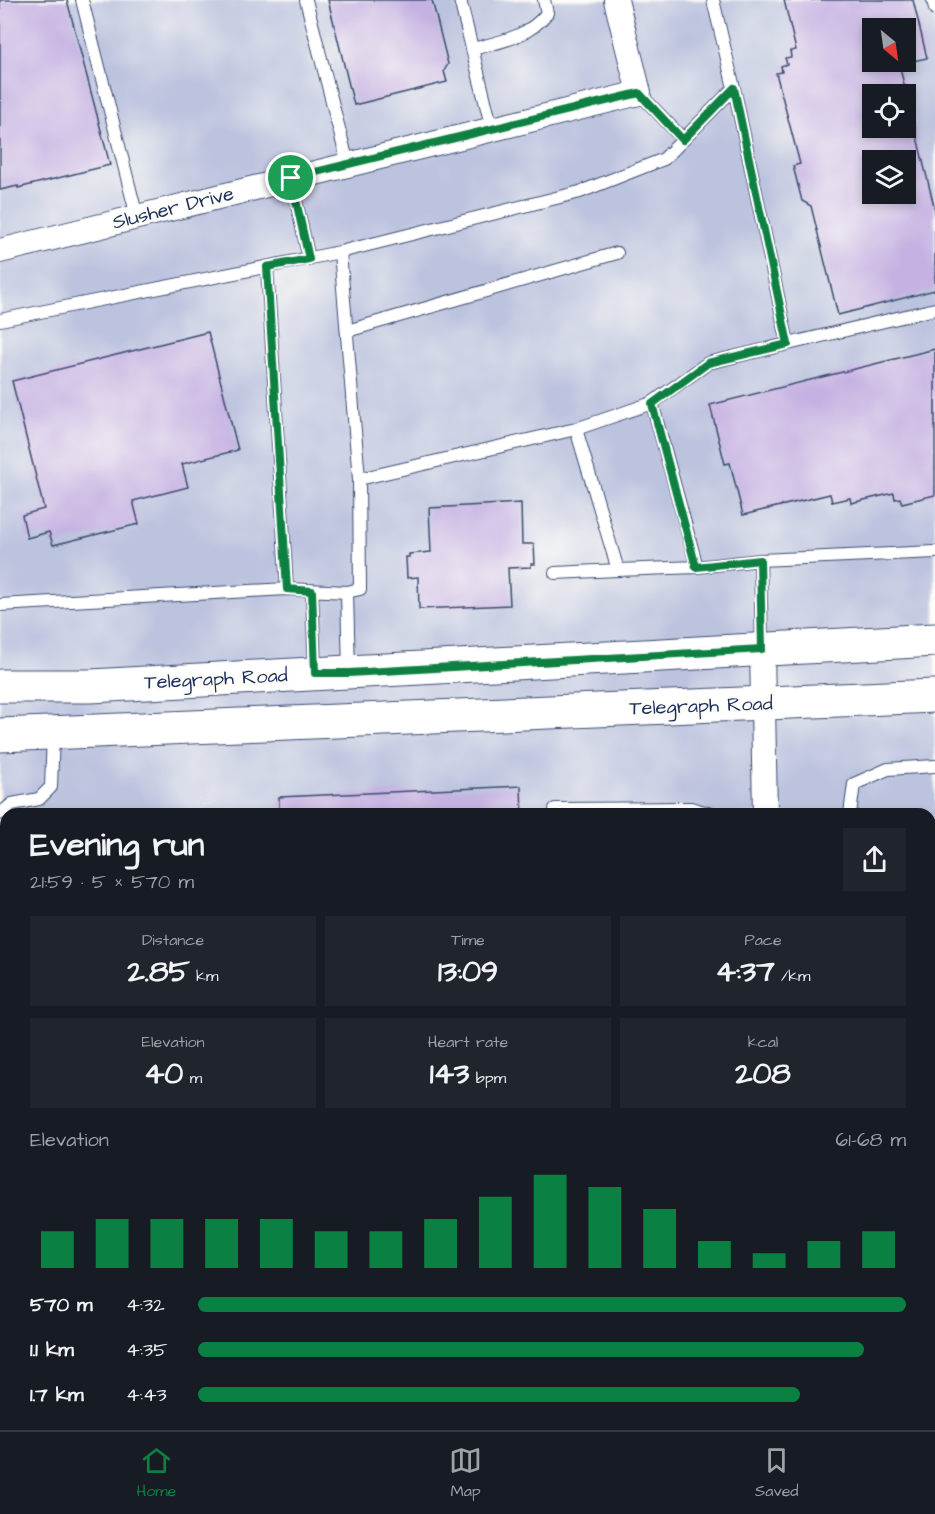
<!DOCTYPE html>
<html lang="en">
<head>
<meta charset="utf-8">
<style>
  :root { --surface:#171b24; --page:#20242c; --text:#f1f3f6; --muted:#9ea1a6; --line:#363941; --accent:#0b8043 }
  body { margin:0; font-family:"Architects Daughter",sans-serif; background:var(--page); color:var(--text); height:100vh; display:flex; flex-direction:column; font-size:22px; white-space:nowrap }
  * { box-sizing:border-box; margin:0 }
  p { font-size:20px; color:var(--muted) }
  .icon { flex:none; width:33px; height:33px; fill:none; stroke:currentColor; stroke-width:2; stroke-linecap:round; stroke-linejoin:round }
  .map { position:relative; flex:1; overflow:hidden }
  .drawer { position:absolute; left:0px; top:808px; width:936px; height:622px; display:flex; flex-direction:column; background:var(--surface); border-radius:18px 18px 0 0; box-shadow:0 3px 9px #0003 }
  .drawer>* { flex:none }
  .needle { width:39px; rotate:151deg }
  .fabs { position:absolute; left:862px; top:18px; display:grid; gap:12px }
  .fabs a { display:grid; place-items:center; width:54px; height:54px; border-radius:0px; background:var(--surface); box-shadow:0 3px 9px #0003; font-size:30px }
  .pin { position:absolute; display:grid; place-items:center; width:51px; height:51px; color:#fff; margin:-26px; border:3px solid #fff; border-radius:50%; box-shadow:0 2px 6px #0007 }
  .round { display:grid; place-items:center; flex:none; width:63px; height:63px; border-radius:0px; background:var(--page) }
  .overview { display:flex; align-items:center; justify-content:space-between; height:102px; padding:0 30px }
  h1 { font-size:33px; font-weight:700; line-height:45px }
  .figures { display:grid; grid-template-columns:repeat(3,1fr); gap:9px; height:102px; padding:6px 30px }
  .figures div { display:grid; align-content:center; border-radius:0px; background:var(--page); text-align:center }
  .figures b { font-size:30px; font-weight:700 }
  .figures small { font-size:16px; font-weight:400 }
  .figures p { font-size:16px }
  .chart { height:168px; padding:12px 30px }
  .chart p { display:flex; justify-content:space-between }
  .chart svg { width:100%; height:108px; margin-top:6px; stroke:var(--accent); stroke-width:6 }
  ul { padding:0 30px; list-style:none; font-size:20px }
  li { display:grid; grid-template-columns:96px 72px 1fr; align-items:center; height:45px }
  li i { height:15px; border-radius:8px; background:var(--accent) }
  .dock { display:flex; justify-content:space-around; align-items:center; height:84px; border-top:2px solid var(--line); background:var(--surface); font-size:16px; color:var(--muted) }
  .dock a { display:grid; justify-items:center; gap:3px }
  .dock .active { color:var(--accent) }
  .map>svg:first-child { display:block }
</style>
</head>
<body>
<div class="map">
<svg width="935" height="1430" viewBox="0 0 935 1430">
  <rect width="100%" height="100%" fill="#fdfcf7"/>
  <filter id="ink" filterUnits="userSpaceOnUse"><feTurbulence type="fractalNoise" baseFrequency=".0167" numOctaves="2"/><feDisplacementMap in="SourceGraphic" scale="12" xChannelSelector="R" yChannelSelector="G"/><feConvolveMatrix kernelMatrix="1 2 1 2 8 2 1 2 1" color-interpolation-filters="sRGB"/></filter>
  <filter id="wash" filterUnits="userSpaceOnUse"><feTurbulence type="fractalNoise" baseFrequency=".008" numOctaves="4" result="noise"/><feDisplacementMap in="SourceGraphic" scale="24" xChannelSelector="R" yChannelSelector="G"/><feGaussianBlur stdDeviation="1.35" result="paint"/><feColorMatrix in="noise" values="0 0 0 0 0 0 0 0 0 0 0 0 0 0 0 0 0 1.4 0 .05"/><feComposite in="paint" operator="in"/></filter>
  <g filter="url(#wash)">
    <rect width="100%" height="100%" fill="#efe9cf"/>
    <!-- industrial -->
    <path fill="#bcc3de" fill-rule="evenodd" d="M 0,0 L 935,0 L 935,1430 L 0,1430 ZM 873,28 L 906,28 L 906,62 L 873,62 ZM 873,94 L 906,94 L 906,128 L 873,128 ZM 873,160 L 906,160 L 906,194 L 873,194 ZM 6,814 L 930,814 L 930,1425 L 6,1425 Z"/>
    <g id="blocks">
      <!-- building -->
      <path fill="#c5b2e2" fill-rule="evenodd" d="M 0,0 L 67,0 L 110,165 L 18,188 L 18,186 L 0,190 Z
        M 328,0 L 432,0 L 448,64 L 444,71 L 447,82 L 354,105 Z
        M 784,0 L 913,0 L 927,58 L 899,64 L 935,210 L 935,290 L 838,315 L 811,206 L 802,201 L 793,166 L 800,164 L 776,73 L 782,72 L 781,66 L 787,64 L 785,58 L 791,57 L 790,51 L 796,50 ZM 873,28 L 906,28 L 906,62 L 873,62 ZM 873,94 L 906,94 L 906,128 L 873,128 ZM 873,160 L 906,160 L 906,194 L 873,194 Z
        M 208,332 L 238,450 L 182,464 L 188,487 L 133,501 L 139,524 L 53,545 L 49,532 L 27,538 L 22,515 L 44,509 L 12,381 Z
        M 935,349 L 935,495 L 902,503 L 900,498 L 895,499 L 894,493 L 851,503 L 850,498 L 832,502 L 830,494 L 743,515 L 730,463 L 725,464 L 710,405 Z
        M 521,503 L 522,544 L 534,544 L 535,564 L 531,564 L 531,567 L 508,568 L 510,605 L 419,609 L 418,577 L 407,578 L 406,557 L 409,557 L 409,554 L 431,552 L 429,508 Z
        M 521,786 L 522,814 L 279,814 L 279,797 Z"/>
    </g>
  </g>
  <g filter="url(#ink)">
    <use href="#blocks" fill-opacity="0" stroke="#3b4b6f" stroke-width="1.5"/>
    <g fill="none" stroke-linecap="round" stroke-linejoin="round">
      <!-- lane casing -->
      <g stroke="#3b4b6f" stroke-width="14">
        <path id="lane" d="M 82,0 L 137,217
          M 306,0 L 348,164
          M 460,0 L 492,129
          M 713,0 L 734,88 L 664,159 L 580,192 L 340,252 L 359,479 L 576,429 L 618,570 L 697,567 L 760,560 L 935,552
          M 933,0 L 935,9
          M 472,49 C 500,42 529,37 547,13 L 544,0
          M 734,88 L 788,344
          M 639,93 L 683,139
          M 291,178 L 309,259
          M 267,267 L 287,589
          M 0,320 L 340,252
          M 347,331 L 617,253
          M 652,403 L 697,567
          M 576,429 L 652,403 L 708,363 L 935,309
          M 760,560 L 762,648
          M 555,573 L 618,570
          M 312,591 L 315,673
          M 347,592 L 349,672
          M 0,605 L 287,589 L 347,592 L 360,589 L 359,479
          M 555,809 L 691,808 L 711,814
          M 0,814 L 12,804 L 39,799 L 51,787 L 53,734
          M 850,814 L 854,784 L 888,769 L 935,766
          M 0,858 L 1,884 L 6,902
          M 930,1113 L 935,1110
          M 930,1322 L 935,1320
          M 930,1403 L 935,1402
          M 441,1430 L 450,1425
          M 884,1430 L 887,1425"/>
      </g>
      <!-- street casing -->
      <g stroke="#3b4b6f" stroke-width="26">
        <path id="street" d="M 0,251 L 639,93 L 616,0
          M 762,649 L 765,814
          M 0,1037 L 6,1048
          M 930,1292 L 935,1302
          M 210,1425 L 213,1430"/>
      </g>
      <!-- primary casing -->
      <g stroke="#3b4b6f" stroke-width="35">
        <path id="primary" d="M 0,686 L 91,686 L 935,640
          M 0,735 L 935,696"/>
      </g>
      <!-- lane -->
      <use href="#lane" stroke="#fff" stroke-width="12"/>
      <!-- street -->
      <use href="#street" stroke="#fff" stroke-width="24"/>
      <!-- primary -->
      <use href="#primary" stroke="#fff" stroke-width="33"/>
    </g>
  </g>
  <g fill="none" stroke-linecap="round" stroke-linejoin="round" filter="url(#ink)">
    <!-- route casing -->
    <g stroke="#fff" stroke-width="12">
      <path id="route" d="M 734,88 L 788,344 L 708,363 L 652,404 L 696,567 L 760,560 L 762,649 L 349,673 L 315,673 L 312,591 L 287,589 L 267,267 L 309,259 L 291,178 L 639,93 L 683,140 Z"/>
    </g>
    <!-- route -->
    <use href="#route" stroke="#0b8043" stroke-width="8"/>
  </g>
  <g text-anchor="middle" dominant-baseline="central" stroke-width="4.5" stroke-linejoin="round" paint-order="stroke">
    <!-- street labels -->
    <g font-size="20" fill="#1b2f5e" stroke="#fdfcf7">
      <text transform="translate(173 208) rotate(-14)">Slusher Drive</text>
      <text transform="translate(216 679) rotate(-3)">Telegraph Road</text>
      <text transform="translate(701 706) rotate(-2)">Telegraph Road</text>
    </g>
  </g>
</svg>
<div class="fabs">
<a><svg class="needle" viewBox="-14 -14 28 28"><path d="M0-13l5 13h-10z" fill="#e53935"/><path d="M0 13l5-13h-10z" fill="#9ea1a6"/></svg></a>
<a><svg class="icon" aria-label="locate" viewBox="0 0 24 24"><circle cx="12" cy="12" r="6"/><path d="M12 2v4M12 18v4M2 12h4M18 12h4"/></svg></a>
<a><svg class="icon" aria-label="layers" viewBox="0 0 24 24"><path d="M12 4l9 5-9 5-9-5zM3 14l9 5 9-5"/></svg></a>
</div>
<div class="pin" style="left:291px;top:178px;background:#1e9e55"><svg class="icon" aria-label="arrive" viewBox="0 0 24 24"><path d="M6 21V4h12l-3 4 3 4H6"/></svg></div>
<section class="drawer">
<div class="overview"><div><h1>Evening run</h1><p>21:59 · 5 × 570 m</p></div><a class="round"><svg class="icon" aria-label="share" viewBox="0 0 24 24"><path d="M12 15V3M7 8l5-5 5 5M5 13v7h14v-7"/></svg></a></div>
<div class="figures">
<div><p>Distance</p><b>2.85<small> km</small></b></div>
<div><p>Time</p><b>13:09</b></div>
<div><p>Pace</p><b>4:37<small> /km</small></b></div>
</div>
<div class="figures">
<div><p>Elevation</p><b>40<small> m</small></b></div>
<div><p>Heart rate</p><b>143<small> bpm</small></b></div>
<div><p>kcal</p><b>208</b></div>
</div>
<div class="chart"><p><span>Elevation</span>61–68 m</p>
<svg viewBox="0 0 160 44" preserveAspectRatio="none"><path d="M5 44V29M15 44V24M25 44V24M35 44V24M45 44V24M55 44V29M65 44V29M75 44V24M85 44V15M95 44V6M105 44V11M115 44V20M125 44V33M135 44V38M145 44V33M155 44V29"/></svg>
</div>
<ul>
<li><b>570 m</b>4:32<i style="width:100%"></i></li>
<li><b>1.1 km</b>4:35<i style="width:94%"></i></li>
<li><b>1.7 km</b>4:43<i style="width:85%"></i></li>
</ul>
</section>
</div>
<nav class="dock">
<a class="active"><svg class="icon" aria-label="home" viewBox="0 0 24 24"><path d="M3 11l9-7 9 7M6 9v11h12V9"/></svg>Home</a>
<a><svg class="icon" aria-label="map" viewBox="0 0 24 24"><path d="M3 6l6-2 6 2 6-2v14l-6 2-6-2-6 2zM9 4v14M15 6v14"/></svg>Map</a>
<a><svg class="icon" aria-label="saved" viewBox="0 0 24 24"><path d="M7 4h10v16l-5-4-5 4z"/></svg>Saved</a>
</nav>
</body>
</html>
